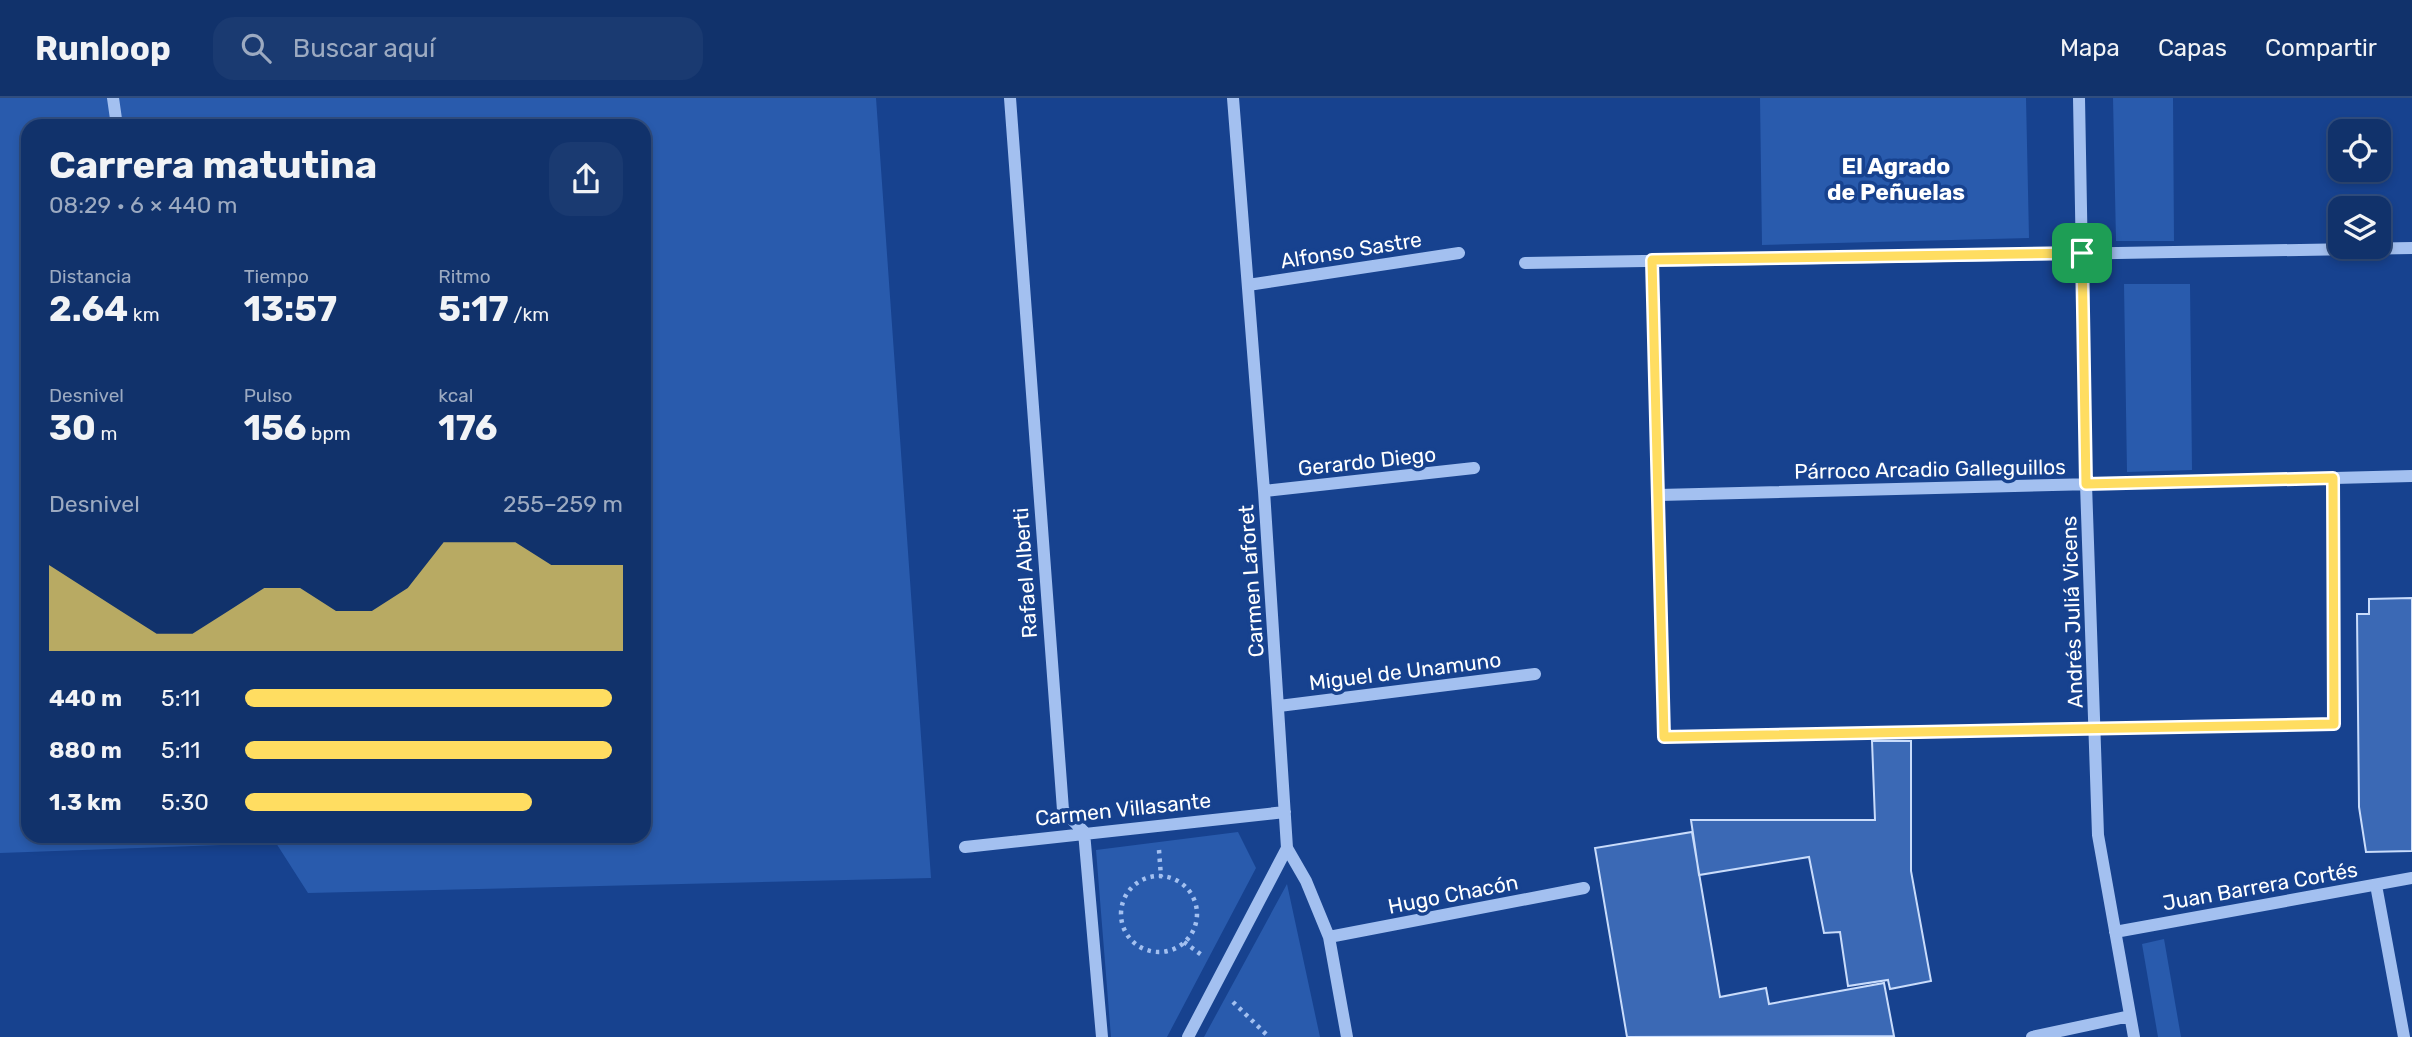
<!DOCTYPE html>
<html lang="es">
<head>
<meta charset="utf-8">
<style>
  :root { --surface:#11326b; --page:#1a3a71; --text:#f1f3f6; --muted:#9caac1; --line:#304d7e; --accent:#ffdd61 }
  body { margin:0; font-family:Rubik,sans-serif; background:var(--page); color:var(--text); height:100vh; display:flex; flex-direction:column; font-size:26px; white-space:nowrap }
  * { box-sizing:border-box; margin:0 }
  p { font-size:23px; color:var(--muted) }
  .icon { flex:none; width:38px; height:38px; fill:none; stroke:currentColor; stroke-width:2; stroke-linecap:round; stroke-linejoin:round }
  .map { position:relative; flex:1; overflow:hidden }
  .details { position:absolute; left:21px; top:21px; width:630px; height:724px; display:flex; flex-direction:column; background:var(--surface); border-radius:21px; box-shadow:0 4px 10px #0003,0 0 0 2px var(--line) }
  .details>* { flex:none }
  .fabs { position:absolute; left:2328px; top:21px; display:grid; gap:14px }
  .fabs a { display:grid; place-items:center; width:63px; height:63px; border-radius:14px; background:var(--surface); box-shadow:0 4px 10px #0003,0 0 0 2px var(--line); font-size:35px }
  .pin { position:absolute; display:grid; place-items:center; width:60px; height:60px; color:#fff; margin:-30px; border-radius:14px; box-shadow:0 4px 10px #0006 }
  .round { display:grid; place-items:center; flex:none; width:74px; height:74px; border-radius:21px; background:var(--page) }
  .head { display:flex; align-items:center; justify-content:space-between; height:119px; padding:0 28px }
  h1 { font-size:38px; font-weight:700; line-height:52px }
  .metrics { display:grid; grid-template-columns:repeat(3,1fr); gap:10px; height:119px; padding:7px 28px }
  .metrics div { display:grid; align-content:center }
  .metrics b { font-size:35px; font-weight:700 }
  .metrics small { font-size:19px; font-weight:400 }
  .metrics p { font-size:19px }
  .chart { height:196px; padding:14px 28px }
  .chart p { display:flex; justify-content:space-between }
  .chart svg { width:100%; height:126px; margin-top:7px; fill:var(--accent); opacity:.7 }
  ul { padding:0 28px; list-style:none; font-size:23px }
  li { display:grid; grid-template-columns:112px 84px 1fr; align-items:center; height:52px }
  li i { height:18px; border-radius:9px; background:var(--accent) }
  header { display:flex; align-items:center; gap:42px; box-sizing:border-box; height:98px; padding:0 35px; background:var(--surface); border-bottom:2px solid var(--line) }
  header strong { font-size:33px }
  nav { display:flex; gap:38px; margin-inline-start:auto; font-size:24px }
  .search { width:490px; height:63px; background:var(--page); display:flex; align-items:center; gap:18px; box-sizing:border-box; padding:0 24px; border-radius:21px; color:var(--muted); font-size:26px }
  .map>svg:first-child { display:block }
</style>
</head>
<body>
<header>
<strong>Runloop</strong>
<div class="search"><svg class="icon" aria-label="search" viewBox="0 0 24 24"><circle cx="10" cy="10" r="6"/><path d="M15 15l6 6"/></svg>Buscar aquí</div>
<nav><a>Mapa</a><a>Capas</a><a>Compartir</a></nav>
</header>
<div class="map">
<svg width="2412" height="939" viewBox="0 0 2412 939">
  <rect width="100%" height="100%" fill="#17428f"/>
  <!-- green -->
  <path fill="#295bad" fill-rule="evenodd" d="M 0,0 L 876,0 L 931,780 L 308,795 L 276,745 L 0,755 ZM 28,28 L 644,28 L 644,738 L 28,738 Z
    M 1760,0 L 2026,0 L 2029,140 L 1762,147 Z
    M 2113,0 L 2173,0 L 2174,143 L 2116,143 Z
    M 2124,186 L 2190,186 L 2192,372 L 2127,374 Z
    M 1238,734 L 1256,770 L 1167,939 L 1111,939 L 1096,752 Z
    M 1287,786 L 1320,939 L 1204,939 Z
    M 2164,841 L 2181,939 L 2158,939 L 2142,846 Z"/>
  <!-- building -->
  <path fill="#3b69b5" stroke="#c9dcfb" stroke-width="2" d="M 2412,500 L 2412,753 L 2366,754 L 2359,709 L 2357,516 L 2369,516 L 2369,501 Z
    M 1872,643 L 1911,643 L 1911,773 L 1931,883 L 1890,891 L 1888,882 L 1848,888 L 1840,834 L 1824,835 L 1809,759 L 1699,777 L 1691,722 L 1875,722 Z
    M 1692,734 L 1720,899 L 1766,890 L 1769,906 L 1884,885 L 1894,938 L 1627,939 L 1595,750 Z"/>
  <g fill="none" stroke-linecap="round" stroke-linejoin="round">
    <!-- path -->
    <path stroke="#a3c0f0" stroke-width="4.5" stroke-dasharray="3.5 5" stroke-linecap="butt" d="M 1159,752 L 1161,779
      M1121 816a38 38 0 1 1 76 0a38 38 0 1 1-76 0Z
      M 1184,844 L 1203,858
      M 1233,904 L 1269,939"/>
    <!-- minor -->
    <path stroke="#a3c0f0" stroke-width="12" d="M 113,0 L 117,28
      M 1010,0 L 1063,712 L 1084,734 L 1102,939
      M 2079,0 L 2086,386 L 2098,737 L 2134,939
      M 1652,162 L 1664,639 L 2334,626 L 2333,380
      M 1525,165 L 2412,150
      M 1248,187 L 1459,155
      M 1264,393 L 1474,370
      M 1659,397 L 2412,378
      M 1279,608 L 1535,576
      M 965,749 L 1285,714
      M 1287,750 L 1306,783 L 1329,839 L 1347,939
      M 2376,787 L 2404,939
      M 2115,834 L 2412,780
      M 1329,839 L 1584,790
      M 1188,939 L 1287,750 L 1264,393 L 1233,0
      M 2032,939 L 2130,918"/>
  </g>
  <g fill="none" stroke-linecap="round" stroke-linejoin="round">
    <!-- route casing -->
    <g stroke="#fff" stroke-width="14">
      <path id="route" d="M 2082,155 L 2086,386 L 2333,380 L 2334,626 L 1664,639 L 1652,162 Z"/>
    </g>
    <!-- route -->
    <use href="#route" stroke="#ffdd61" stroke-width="9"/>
  </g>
  <g text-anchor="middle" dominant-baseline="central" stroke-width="7" stroke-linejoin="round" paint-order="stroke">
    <!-- street labels -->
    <g font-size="21" fill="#fff" stroke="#17428f">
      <text transform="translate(1351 152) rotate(-9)">Alfonso Sastre</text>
      <text transform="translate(1367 363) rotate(-6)">Gerardo Diego</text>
      <text transform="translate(1930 371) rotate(-1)">Párroco Arcadio Galleguillos</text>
      <text transform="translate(1025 475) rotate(-94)">Rafael Alberti</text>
      <text transform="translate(1251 483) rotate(-94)">Carmen Laforet</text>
      <text transform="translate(2072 514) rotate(-92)">Andrés Juliá Vicens</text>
      <text transform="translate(1405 573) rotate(-7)">Miguel de Unamuno</text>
      <text transform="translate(1123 711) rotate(-6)">Carmen Villasante</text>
      <text transform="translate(2260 788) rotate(-10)">Juan Barrera Cortés</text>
      <text transform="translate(1453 796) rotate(-11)">Hugo Chacón</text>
    </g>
    <!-- neighbourhood labels -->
    <g font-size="23" font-weight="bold" fill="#fff" stroke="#17428f">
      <text x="1896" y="68">El Agrado<tspan x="1896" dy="26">de Peñuelas</tspan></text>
    </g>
  </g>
</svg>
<div class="fabs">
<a><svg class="icon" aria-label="locate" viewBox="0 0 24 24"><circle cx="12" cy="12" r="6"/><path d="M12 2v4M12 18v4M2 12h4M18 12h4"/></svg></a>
<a><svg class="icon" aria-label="layers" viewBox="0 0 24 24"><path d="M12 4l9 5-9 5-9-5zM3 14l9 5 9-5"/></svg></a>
</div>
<div class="pin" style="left:2082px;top:155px;background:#1e9e55"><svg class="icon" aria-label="arrive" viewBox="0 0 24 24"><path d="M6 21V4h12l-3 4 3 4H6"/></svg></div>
<section class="details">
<div class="head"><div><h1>Carrera matutina</h1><p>08:29 · 6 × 440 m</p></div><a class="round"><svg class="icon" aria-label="share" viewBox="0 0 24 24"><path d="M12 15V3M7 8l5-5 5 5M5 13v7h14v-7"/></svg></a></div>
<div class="metrics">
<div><p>Distancia</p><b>2.64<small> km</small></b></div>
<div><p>Tiempo</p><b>13:57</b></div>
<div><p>Ritmo</p><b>5:17<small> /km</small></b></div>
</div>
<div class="metrics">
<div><p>Desnivel</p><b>30<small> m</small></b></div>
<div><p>Pulso</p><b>156<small> bpm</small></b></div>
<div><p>kcal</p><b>176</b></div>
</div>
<div class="chart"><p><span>Desnivel</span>255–259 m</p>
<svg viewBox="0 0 160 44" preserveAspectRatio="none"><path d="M0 44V14L10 22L20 30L30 38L40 38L50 30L60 22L70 22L80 30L90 30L100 22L110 6L120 6L130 6L140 14L150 14L160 14V44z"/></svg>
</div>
<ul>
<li><b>440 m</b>5:11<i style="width:97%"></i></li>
<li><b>880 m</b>5:11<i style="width:97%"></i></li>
<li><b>1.3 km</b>5:30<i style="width:76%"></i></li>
</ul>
</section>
</div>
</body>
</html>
